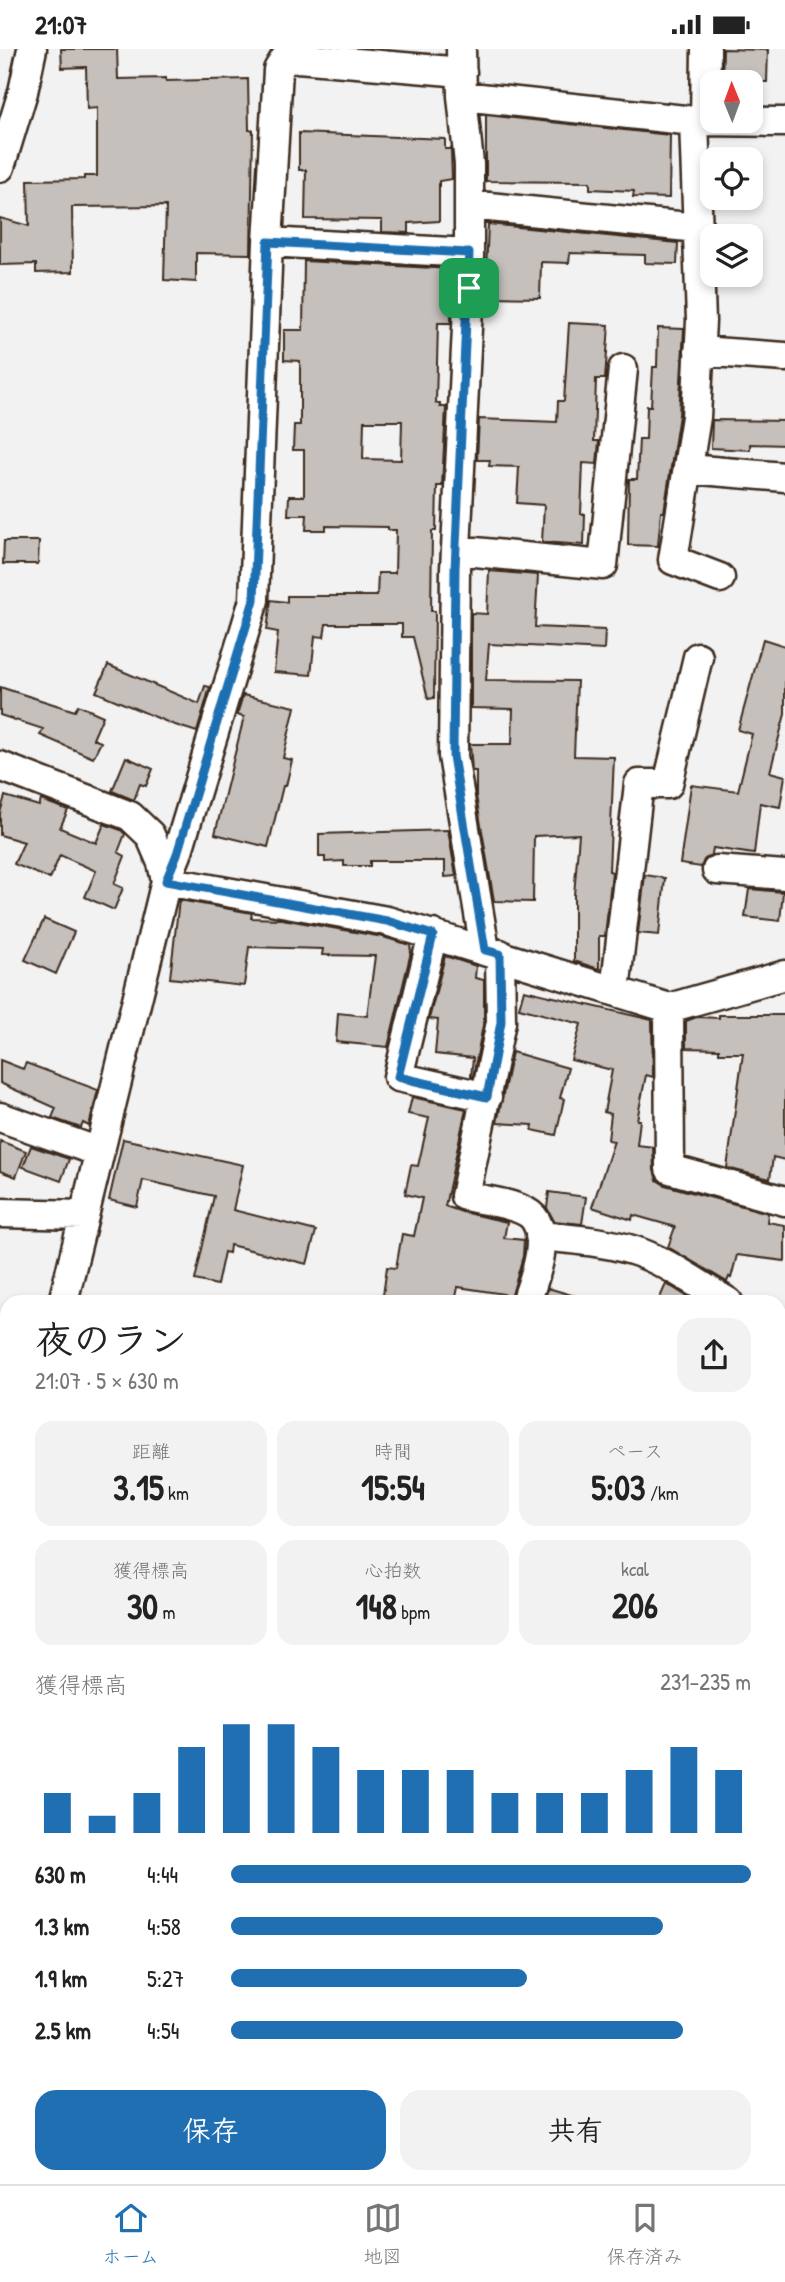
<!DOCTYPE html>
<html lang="ja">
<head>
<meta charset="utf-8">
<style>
  :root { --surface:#fff; --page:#f2f2f2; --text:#222; --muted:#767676; --line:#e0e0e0; --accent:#1f6fb2 }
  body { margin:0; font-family:"Patrick Hand","Klee One",sans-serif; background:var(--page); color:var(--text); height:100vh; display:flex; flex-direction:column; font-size:26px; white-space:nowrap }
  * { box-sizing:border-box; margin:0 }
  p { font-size:23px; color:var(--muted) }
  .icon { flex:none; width:38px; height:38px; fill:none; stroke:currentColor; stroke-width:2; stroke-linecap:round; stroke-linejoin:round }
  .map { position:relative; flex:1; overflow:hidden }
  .side { position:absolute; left:0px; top:1246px; width:786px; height:889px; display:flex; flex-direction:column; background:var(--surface); border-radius:21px 21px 0 0; box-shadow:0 4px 10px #0003 }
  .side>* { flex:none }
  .needle { width:46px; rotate:359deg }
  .tools { position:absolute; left:700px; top:21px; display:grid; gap:14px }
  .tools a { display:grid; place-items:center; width:63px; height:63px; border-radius:14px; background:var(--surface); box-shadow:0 4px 10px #0003; font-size:35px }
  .pin { position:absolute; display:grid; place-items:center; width:60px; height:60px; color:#fff; margin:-30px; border-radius:14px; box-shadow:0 4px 10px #0006 }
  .round { display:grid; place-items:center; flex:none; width:74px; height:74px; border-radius:21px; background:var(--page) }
  .head { display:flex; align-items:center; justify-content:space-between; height:119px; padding:0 35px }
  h1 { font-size:38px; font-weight:800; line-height:52px }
  .figures { display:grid; grid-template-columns:repeat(3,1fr); gap:10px; height:119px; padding:7px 35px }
  .figures div { display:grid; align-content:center; border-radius:18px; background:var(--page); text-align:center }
  .figures b { font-size:35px; font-weight:800 }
  .figures small { font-size:19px; font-weight:400 }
  .figures p { font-size:19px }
  .chart { height:196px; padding:14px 35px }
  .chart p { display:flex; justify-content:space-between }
  .chart svg { width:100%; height:126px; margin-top:7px; stroke:var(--accent); stroke-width:6 }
  .button { display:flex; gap:14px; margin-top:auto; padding:14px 35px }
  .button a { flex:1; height:80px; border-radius:21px; background:var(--accent); color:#fff; font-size:28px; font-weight:800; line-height:80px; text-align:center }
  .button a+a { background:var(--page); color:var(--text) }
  ul { padding:0 35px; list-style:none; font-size:23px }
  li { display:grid; grid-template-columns:112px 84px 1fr; align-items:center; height:52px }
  li i { height:18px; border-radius:9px; background:var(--accent) }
  .status { display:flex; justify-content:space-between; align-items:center; height:49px; padding:0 35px; background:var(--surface); direction:ltr }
  .status svg { height:19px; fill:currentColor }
  .dock { display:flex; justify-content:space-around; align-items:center; height:98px; border-top:2px solid var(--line); background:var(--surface); font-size:19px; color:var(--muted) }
  .dock a { display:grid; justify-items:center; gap:4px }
  .dock .active { color:var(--accent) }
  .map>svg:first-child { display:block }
</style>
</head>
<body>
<div class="status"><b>21:07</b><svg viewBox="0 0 49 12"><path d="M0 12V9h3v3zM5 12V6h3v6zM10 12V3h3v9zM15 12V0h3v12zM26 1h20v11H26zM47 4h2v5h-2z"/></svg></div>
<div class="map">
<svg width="785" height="2135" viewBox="0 0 785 2135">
  <rect width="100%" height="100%" fill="#f3f2f2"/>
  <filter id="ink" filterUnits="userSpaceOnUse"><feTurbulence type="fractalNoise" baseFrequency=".0143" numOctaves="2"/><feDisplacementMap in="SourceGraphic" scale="14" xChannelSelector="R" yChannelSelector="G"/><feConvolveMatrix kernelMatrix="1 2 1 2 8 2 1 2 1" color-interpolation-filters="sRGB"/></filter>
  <g filter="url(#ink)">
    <!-- building -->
    <path fill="#c6c0bd" stroke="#3b2a1e" stroke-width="2" fill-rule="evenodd" d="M 61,0 L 117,0 L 118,30 L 166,29 L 166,32 L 248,30 L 249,81 L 253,81 L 251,205 L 196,204 L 196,233 L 164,231 L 166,157 L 72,158 L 73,223 L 36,224 L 36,215 L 0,216 L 0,169 L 29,177 L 28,131 L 84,130 L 84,127 L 97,127 L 97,59 L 87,60 L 86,18 L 62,19 Z
      M 723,0 L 768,1 L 767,33 L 722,33 Z
      M 486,66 L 670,86 L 669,149 L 633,148 L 634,142 L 590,140 L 590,133 L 486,132 Z
      M 299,84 L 445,90 L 445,100 L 451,100 L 452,130 L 439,132 L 439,172 L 409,174 L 409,184 L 382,183 L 382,171 L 305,170 L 306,121 L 299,121 Z
      M 488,175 L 678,194 L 677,215 L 645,214 L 645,206 L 570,204 L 569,214 L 541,213 L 540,249 L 485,248 Z
      M 304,212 L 452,220 L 451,274 L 438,274 L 436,354 L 440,354 L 440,358 L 446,358 L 442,437 L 437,437 L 436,482 L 432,482 L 431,562 L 435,562 L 434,649 L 428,650 L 413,588 L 402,588 L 402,575 L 326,575 L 324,588 L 315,587 L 311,626 L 274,623 L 278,583 L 267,581 L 271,551 L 287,553 L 287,547 L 377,547 L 378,524 L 395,524 L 396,481 L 388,481 L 388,478 L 326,477 L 326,481 L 306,481 L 307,466 L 288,466 L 289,447 L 304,447 L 304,401 L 293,401 L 294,376 L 300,376 L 300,312 L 284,311 L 284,281 L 303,281 ZM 364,372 L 402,372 L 401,411 L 363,410 Z
      M 569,274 L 609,276 L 605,330 L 596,330 L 594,392 L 599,392 L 597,415 L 583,414 L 581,465 L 585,465 L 584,496 L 542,493 L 544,456 L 517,454 L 519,418 L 489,417 L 490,411 L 477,411 L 479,370 L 557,373 L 558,352 L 564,352 Z
      M 658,279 L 684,280 L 679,366 L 664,463 L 661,463 L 658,497 L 628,496 L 629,430 L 637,430 L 639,390 L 646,390 L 647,357 L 651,357 L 653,318 L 657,318 Z
      M 712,371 L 785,372 L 785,396 L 750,395 L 750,401 L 711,399 Z
      M 4,492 L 39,492 L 38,515 L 3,515 Z
      M 489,522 L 538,526 L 535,578 L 605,581 L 604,601 L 489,595 L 486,631 L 577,632 L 574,707 L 614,708 L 609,822 L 612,823 L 605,887 L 599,887 L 599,920 L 574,912 L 574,846 L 579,785 L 534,787 L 533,853 L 494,852 L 476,747 L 476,722 L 472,722 L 470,695 L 512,695 L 513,660 L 471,659 L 471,564 L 487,565 Z
      M 763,590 L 785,597 L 785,665 L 770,723 L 785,727 L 780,758 L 760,754 L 754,805 L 713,799 L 712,805 L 704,811 L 701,818 L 680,815 L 691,736 L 738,742 L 752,685 L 738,681 Z
      M 108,616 L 199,655 L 205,637 L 210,638 L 197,683 L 172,675 L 96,643 Z
      M 0,638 L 75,662 L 78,656 L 103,667 L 93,690 L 101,693 L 93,709 L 40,686 L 43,680 L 0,666 Z
      M 243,646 L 295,658 L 283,709 L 292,711 L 286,737 L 283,737 L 268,798 L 215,785 L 244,668 L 237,666 Z
      M 126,708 L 153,720 L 146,737 L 140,735 L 134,751 L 112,742 Z
      M 5,747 L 39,757 L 41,751 L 68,761 L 60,779 L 96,794 L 104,775 L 121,781 L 125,785 L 118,803 L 125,807 L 114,835 L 123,839 L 114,861 L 85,848 L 96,822 L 60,806 L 50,830 L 14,815 L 24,793 L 0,786 L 0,764 Z
      M 448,781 L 456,827 L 445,828 L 445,812 L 370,812 L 370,817 L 344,817 L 344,812 L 325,813 L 325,808 L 319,808 L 319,785 Z
      M 645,826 L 665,829 L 659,886 L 638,884 Z
      M 749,840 L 783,843 L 780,872 L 745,868 Z
      M 179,851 L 252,864 L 251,869 L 282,870 L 383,888 L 410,896 L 411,903 L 388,998 L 336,993 L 338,964 L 367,967 L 375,907 L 322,906 L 323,900 L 249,898 L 244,937 L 170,929 Z
      M 44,870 L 74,883 L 56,925 L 25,911 Z
      M 445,907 L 476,917 L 475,929 L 484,931 L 484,971 L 473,1028 L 471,1027 L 473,1009 L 435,1005 L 438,971 L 429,970 Z
      M 524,941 L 652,971 L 653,1028 L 646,1026 L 637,1071 L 640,1071 L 637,1096 L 653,1098 L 654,1121 L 657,1131 L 665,1136 L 768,1164 L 767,1173 L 785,1176 L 785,1212 L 737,1206 L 731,1229 L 729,1228 L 727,1233 L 668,1198 L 675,1178 L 633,1166 L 632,1171 L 592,1158 L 614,1092 L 608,1091 L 611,1065 L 604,1063 L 612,1021 L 571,1011 L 581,975 L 519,959 Z
      M 719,966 L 785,966 L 785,1111 L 773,1108 L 770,1130 L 727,1119 L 743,1004 L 719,1004 L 719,1000 L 686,999 L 686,972 L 697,968 L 719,969 Z
      M 512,1003 L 568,1019 L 560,1049 L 564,1050 L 556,1086 L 532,1081 L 533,1076 L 497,1074 Z
      M 0,1011 L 23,1020 L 26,1014 L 98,1041 L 89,1077 L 83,1074 L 81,1079 L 52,1069 L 56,1059 L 0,1034 Z
      M 412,1048 L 466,1060 L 445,1157 L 462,1163 L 507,1173 L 504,1189 L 524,1191 L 523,1207 L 510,1253 L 501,1253 L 504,1245 L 458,1238 L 455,1253 L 382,1253 L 387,1218 L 396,1219 L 402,1185 L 414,1187 L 422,1149 L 405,1145 L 411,1116 L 418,1117 L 429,1069 L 408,1065 Z
      M 123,1090 L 243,1116 L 233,1161 L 316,1182 L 307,1215 L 230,1196 L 229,1204 L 224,1203 L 217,1236 L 195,1231 L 214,1147 L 143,1131 L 137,1158 L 109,1151 Z
      M 0,1092 L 26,1102 L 16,1128 L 0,1122 Z
      M 31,1097 L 69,1110 L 61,1132 L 23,1118 Z
      M 549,1143 L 586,1148 L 582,1175 L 554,1172 L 547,1159 Z
      M 666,1235 L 672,1238 L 696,1253 L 658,1253 Z
      M 548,1239 L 578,1248 L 577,1253 L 544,1253 Z"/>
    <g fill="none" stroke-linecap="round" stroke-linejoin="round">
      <!-- minor casing -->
      <g stroke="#3b2a1e" stroke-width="33">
        <path id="minor" d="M 461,0 L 462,47 L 469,115 L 469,239 L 455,520 L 453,707 L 485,901
          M 462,47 L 694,72 L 785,73
          M 694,72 L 701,272 L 696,368 L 673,511 L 720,529
          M 705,72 L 706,0
          M 0,118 L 23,43 L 32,0
          M 469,156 L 698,179
          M 268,193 L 469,204
          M 699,302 L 785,308
          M 688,420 L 785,428
          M 456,501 L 603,516 L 623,320
          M 0,717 L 130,767 L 150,786 L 162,814 L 166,832
          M 717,821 L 785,826
          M 166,832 L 387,872 L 669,959 L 785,926
          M 433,885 L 398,1028 L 487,1048
          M 500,905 L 501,973 L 465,1147 C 481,1151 522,1155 533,1168 C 551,1189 534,1230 526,1253
          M 615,942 L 639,735 L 668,735 L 698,608
          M 669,959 L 670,1120 L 785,1152
          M 0,1068 L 99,1103
          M 0,1164 L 83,1166
          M 540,1187 C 571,1190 601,1192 632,1201 C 665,1211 697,1235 728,1253
          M 63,1253 L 166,832 L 177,805 L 254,551 L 268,193 L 278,21 L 284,11 L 298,9 L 462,23
          M 779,1287 L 785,1292
          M 779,1360 L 785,1357
          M 0,1445 L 7,1443
          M 0,1567 L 7,1568
          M 0,1721 L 7,1722
          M 0,2057 L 7,2056
          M 779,2115 L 785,2115
          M 133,2128 L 134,2135
          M 746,2128 L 755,2135
          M 610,2135 L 657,2128"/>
      </g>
      <!-- tertiary casing -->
      <g stroke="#3b2a1e" stroke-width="40">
        <path id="tertiary" d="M 779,1902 L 785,1898
          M 779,1939 L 785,1935
          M 454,2135 L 465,2128
          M 515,2135 L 524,2128"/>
      </g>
      <!-- minor -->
      <use href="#minor" stroke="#fff" stroke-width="28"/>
      <!-- tertiary -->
      <use href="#tertiary" stroke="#fff" stroke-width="35"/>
    </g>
  </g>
  <g fill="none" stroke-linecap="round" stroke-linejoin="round" filter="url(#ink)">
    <!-- route casing -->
    <g stroke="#fff" stroke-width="14">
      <path id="route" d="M 268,193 L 469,204 L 455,520 L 453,707 L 485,901 L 500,905 L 501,973 L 487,1048 L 398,1028 L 433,886 L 387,872 L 166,832 L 177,805 L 254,551 Z"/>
    </g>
    <!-- route -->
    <use href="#route" stroke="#1f6fb2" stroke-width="9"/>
  </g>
</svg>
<div class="tools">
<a><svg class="needle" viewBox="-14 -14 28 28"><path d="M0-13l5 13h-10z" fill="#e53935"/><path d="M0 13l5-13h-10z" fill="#767676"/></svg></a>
<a><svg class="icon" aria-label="locate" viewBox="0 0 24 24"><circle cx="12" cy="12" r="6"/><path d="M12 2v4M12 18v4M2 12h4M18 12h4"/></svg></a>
<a><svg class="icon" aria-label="layers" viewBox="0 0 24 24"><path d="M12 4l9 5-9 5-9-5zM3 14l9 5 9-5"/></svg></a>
</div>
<div class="pin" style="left:469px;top:239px;background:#1e9e55"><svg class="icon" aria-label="arrive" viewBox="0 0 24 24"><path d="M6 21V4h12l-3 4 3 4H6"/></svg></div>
<section class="side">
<div class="head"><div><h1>夜のラン</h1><p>21:07 · 5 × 630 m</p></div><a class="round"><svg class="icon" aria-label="share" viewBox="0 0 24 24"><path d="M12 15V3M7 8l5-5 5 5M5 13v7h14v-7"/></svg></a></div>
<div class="figures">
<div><p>距離</p><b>3.15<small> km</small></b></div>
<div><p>時間</p><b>15:54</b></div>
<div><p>ペース</p><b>5:03<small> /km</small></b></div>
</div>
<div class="figures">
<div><p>獲得標高</p><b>30<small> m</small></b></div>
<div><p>心拍数</p><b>148<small> bpm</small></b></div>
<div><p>kcal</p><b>206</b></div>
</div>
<div class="chart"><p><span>獲得標高</span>231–235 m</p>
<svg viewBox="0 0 160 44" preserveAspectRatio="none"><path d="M5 44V30M15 44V38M25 44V30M35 44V14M45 44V6M55 44V6M65 44V14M75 44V22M85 44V22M95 44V22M105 44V30M115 44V30M125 44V30M135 44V22M145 44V14M155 44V22"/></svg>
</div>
<ul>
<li><b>630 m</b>4:44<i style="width:100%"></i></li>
<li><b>1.3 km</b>4:58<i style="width:83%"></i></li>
<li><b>1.9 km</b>5:27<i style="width:57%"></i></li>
<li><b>2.5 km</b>4:54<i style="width:87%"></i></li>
</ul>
<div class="button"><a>保存</a><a>共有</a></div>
</section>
</div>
<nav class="dock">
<a class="active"><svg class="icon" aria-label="home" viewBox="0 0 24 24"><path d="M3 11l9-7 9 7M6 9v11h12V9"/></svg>ホーム</a>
<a><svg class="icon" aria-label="map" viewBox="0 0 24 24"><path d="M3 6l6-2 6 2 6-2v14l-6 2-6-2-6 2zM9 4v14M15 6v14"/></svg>地図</a>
<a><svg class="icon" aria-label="saved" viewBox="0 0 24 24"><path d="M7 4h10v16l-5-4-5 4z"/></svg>保存済み</a>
</nav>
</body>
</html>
